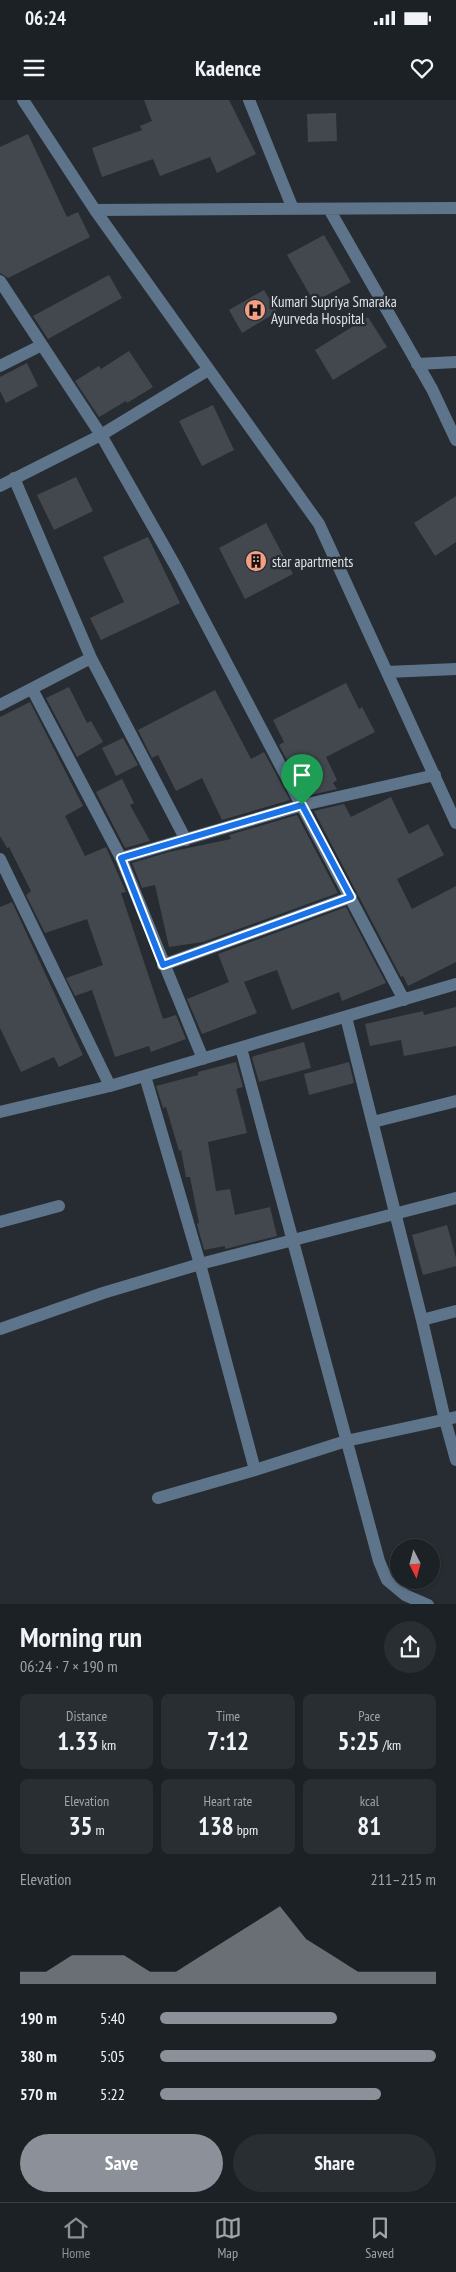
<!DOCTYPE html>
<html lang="en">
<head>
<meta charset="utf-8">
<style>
  :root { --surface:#1c2125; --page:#292e32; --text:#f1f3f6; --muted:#a0a3a7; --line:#3a3e42; --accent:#8c9099 }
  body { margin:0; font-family:"PT Sans Narrow",sans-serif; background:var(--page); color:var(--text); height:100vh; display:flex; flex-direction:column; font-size:19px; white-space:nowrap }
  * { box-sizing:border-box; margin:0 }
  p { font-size:16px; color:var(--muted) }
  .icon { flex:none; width:28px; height:28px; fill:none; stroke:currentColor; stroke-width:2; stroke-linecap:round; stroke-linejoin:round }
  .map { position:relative; height:1504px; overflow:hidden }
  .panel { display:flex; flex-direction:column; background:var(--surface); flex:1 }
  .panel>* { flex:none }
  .needle { width:32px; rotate:174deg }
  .buttons { position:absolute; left:390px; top:1439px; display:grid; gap:10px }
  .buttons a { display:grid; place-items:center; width:50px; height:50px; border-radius:50%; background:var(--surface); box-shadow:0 1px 4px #0004,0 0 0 1px var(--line); font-size:25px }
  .pin { position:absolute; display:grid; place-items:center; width:42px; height:42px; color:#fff; margin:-51px -21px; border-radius:50% 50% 50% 0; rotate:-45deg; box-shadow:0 0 5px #0007 }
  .pin .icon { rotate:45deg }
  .round { display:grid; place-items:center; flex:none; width:52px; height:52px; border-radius:26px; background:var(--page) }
  .overview { display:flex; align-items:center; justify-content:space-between; height:85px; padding:0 20px }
  h1 { font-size:28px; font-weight:700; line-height:38px }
  .stats { display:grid; grid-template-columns:repeat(3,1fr); gap:8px; height:85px; padding:5px 20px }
  .stats div { display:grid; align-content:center; border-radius:8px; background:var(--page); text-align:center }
  .stats b { font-size:25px; font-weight:700 }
  .stats small { font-size:14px; font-weight:400 }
  .stats p { font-size:14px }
  .chart { height:140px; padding:10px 20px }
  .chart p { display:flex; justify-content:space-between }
  .chart svg { width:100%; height:90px; margin-top:5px; fill:var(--accent); opacity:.7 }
  .button { display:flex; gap:10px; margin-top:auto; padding:10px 20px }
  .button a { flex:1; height:58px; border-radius:30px; background:var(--accent); color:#fff; font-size:20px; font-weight:700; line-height:58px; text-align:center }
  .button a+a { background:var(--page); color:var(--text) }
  ul { padding:0 20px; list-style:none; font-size:16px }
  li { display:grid; grid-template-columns:80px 60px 1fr; align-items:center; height:38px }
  li i { height:12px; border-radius:6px; background:var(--accent) }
  .status { display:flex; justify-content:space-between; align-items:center; height:35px; padding:0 25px; background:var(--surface); direction:ltr }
  .status svg { height:14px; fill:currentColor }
  header { display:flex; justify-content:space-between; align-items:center; height:65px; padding:0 20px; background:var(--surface); font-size:22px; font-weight:700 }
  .dock { display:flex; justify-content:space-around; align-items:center; height:70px; border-top:1px solid var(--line); background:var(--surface); font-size:14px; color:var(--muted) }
  .dock a { display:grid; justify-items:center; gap:2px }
  .dock .on { color:var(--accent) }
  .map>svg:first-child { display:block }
</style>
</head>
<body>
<div class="status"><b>06:24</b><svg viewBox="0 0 49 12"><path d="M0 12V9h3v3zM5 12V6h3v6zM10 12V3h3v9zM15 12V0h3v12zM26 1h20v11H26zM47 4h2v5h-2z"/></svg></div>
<header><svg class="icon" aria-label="menu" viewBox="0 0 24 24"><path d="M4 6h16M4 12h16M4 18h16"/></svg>Kadence<svg class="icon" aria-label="heart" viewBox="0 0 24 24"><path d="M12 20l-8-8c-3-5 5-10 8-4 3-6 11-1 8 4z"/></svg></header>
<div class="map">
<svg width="456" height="1505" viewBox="0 0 456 1505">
  <rect width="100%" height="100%" fill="#262c31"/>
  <!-- building -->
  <path fill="#43484e" d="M 144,0 L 229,0 L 256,54 L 217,73 L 210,57 L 160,76 L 153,59 L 102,77 L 92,48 L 142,30 L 140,26 L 152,21 Z
    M 336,13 L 337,41 L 308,42 L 307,14 Z
    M 28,34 L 67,117 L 78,112 L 90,137 L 8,178 L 0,173 L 0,47 Z
    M 324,135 L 351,182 L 314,202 L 287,155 Z
    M 109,175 L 122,198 L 48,239 L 33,216 Z
    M 264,190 L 277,212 L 242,233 L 229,210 Z
    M 368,217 L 387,247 L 333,280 L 315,250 Z
    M 129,251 L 153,287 L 127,303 L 126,301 L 99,317 L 75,281 L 99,266 L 101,269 Z
    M 27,263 L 38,286 L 6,303 L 0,291 L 0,277 Z
    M 213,305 L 234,350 L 202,366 L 179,321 Z
    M 76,377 L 93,411 L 54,430 L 37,395 Z
    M 456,396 L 456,442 L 435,456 L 414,423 Z
    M 266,423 L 293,474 L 245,499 L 219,448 Z
    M 148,437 L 180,503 L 101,540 L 90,518 L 124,502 L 103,457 Z
    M 346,583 L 359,609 L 362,607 L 375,632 L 326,657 L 337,680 L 333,683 L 337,689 L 306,696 L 279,645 L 284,642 L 273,620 Z
    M 69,587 L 87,623 L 91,621 L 103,642 L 77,657 L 46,598 Z
    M 215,590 L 251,659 L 264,652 L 290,700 L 222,720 L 202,678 L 176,691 L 158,655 L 152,658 L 138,630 Z
    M 30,602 L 83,706 L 65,716 L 85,756 L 106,747 L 126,792 L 121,793 L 163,919 L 176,915 L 186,939 L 151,952 L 149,946 L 115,957 L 92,890 L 75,896 L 66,878 L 103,865 L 87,819 L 45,833 L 26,795 L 31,791 L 9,747 L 7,748 L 0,736 L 0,617 Z
    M 123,638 L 138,665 L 116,676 L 102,648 Z
    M 122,679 L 134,703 L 130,705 L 150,741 L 125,748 L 96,692 Z
    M 391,697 L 409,734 L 428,724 L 444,755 L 397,779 L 412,809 L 456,786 L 456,862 L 408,886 L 403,876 L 401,877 L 314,711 L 344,704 L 351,717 Z
    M 297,715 L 338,793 L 203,842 L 169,847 L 155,785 L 142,788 L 132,763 L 169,752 L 231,739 L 229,735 Z
    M 12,802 L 83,955 L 59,967 L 54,957 L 21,972 L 0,928 L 0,807 Z
    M 346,807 L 386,883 L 342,901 L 339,892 L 292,910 L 277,870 L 244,882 L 257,913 L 202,934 L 187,899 L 229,882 L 218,854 Z
    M 456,907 L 456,946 L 404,956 L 401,940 L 370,946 L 365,924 L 423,911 L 424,915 Z
    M 304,942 L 311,968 L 259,982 L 252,958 L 254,956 Z
    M 236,962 L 243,987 L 236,989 L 247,1033 L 208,1042 L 216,1091 L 230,1089 L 235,1115 L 270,1107 L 277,1136 L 225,1149 L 225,1146 L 204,1150 L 197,1124 L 199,1123 L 190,1077 L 186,1077 L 181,1050 L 179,1051 L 166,1007 L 163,1008 L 156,986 L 198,975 L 198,972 Z
    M 349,962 L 354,983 L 309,995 L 304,974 Z
    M 447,1125 L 456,1158 L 456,1166 L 423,1175 L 412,1135 Z"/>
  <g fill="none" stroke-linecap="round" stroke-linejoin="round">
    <!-- minor -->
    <path stroke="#5d748b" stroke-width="12" d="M 23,0 L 95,110 L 319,424 L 456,723
      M 249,0 L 293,109
      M 329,109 L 432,289 L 456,340
      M 95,110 L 456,108
      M 0,181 L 101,335 L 176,467 L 404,900
      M 417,264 L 456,262
      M 0,266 L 42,245
      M 14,378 L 91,558 L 186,740
      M 0,386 L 101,335 L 208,270
      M 387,572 L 456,569
      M 32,589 L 121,758 L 203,959
      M 0,605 L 91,558
      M 121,758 L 303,705 L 435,675
      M 0,759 L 110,986
      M 163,865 L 351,797
      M 346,917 L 422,1220 L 445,1320 L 456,1360
      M 241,948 L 379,1461 L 387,1480 L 405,1495 L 428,1505
      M 145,976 L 200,1164 L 255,1370
      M 0,1012 L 110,986 L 456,884
      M 373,1022 L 456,1001
      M 0,1122 L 59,1106
      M 422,1220 L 456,1211
      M 0,1229 L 103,1193 L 200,1164 L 456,1098
      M 158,1398 L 255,1370 L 346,1341 L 456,1317"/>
  </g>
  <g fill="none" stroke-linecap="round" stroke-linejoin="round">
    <!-- route casing -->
    <g stroke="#fff" stroke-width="10">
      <path id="route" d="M 302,705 L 351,797 L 163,865 L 121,758 Z"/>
    </g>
    <!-- route -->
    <use href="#route" stroke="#1a73e8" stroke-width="6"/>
  </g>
  <!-- icons -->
  <defs>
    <g id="hospital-disc" transform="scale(1.125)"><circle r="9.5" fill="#f39f85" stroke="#262c31"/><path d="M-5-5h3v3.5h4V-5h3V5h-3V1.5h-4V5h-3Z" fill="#111"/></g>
    <g id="building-disc" transform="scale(1.125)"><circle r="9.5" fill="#f39f85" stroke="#262c31"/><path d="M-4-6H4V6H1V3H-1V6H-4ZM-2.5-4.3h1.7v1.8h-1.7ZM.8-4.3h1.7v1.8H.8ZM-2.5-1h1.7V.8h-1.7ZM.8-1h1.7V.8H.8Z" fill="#111"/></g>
  </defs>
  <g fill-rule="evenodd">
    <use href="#hospital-disc" x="255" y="210"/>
    <use href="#building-disc" x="256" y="461"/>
  </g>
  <g text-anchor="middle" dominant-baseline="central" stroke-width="5" stroke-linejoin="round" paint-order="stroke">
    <!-- poi labels -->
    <g font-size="15" fill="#dfe3e7" stroke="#262c31" text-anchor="start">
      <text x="271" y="201">Kumari Supriya Smaraka<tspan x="271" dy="17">Ayurveda Hospital</tspan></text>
      <text x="272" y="461">star apartments</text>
    </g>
  </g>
</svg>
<div class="buttons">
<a><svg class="needle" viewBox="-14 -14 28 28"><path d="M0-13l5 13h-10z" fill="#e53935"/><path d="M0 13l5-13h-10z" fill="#a0a3a7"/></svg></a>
</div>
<div class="pin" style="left:302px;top:705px;background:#1e9e55"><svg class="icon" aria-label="arrive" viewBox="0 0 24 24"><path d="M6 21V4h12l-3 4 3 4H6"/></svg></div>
</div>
<section class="panel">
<div class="overview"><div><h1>Morning run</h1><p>06:24 · 7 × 190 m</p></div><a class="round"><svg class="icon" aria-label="share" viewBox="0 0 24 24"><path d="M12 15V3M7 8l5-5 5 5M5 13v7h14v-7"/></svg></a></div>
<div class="stats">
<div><p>Distance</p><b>1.33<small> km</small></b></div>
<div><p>Time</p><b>7:12</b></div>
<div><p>Pace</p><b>5:25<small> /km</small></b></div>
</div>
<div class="stats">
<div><p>Elevation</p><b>35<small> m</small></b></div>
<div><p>Heart rate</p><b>138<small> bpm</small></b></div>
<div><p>kcal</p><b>81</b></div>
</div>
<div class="chart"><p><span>Elevation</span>211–215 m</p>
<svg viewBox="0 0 160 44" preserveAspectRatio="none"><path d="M0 44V38L10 38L20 30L30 30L40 30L50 38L60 38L70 30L80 22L90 14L100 6L110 22L120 30L130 38L140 38L150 38L160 38V44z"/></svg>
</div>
<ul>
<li><b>190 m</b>5:40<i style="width:64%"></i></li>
<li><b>380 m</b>5:05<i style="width:100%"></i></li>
<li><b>570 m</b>5:22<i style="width:80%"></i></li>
</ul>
<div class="button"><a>Save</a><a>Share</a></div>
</section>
<nav class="dock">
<a class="on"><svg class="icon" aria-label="home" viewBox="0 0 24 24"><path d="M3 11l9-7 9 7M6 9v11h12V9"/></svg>Home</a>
<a><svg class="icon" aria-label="map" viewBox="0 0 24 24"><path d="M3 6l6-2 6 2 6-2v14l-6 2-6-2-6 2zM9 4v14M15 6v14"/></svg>Map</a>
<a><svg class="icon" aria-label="saved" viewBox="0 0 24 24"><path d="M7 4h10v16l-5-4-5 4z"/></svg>Saved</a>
</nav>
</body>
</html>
